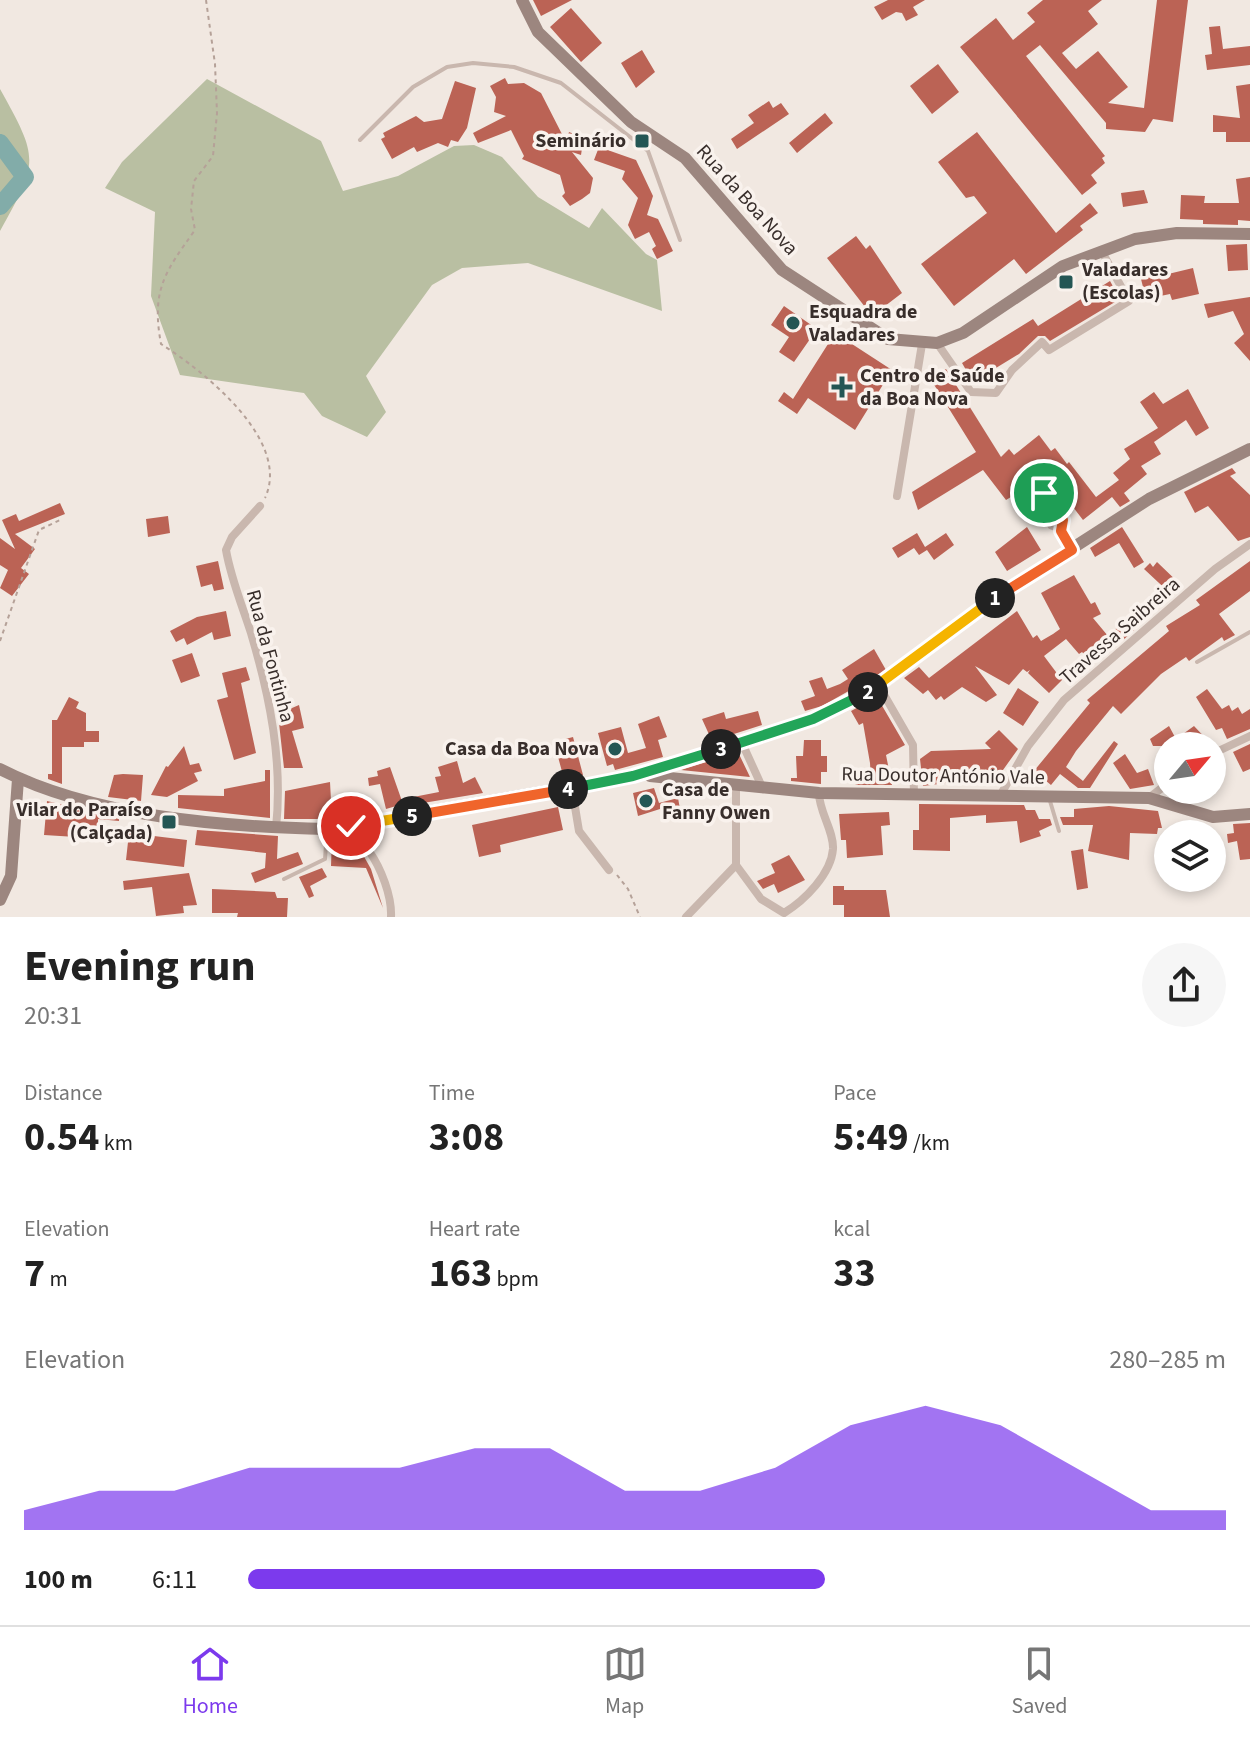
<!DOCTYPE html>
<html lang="en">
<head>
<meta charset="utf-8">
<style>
  :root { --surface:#fff; --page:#f6f6f6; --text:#222; --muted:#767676; --line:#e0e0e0; --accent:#7c3aed }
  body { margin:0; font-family:"Source Sans 3",sans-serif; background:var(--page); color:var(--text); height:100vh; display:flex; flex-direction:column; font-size:30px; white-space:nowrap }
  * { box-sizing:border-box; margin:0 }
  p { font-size:26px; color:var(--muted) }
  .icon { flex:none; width:44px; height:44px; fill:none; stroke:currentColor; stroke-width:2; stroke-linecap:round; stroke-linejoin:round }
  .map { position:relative; height:917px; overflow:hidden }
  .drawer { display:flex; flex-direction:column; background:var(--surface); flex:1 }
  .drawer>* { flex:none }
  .needle { width:52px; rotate:61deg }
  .fabs { position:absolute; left:1154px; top:732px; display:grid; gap:16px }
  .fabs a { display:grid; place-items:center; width:72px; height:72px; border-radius:50%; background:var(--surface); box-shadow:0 4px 12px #0003; font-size:40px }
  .pin { position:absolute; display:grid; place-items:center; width:68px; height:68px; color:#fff; margin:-34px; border:4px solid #fff; border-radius:50%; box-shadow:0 2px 8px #0007 }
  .km { position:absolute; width:40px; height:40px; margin:-20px; border-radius:50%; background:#222; color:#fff; font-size:22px; line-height:40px; text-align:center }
  .round { display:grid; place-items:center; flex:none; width:84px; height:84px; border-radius:42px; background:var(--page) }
  .headline { display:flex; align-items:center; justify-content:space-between; height:136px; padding:0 24px }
  h1 { font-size:44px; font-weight:700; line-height:60px }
  .stats { display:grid; grid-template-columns:repeat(3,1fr); gap:12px; height:136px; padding:8px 24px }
  .stats div { display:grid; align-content:center }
  .stats b { font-size:40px; font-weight:700 }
  .stats small { font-size:22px; font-weight:400 }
  .stats p { font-size:22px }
  .chart { height:224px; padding:16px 24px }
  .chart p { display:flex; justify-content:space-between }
  .chart svg { width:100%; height:144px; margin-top:8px; fill:var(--accent); opacity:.7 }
  ul { padding:0 24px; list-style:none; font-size:26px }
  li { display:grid; grid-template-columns:128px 96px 1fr; align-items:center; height:60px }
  li i { height:20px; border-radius:10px; background:var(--accent) }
  .dock { display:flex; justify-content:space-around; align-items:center; height:112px; border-top:2px solid var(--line); background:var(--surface); font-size:22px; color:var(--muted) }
  .dock a { display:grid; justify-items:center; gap:4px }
  .dock .current { color:var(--accent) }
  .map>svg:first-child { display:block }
</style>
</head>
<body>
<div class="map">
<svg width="1250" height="917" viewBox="0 0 1250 917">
  <rect width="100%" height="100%" fill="#f1e8e1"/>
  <!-- green -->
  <path fill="#b9bfa2" d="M 207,79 L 321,141 L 343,191 L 398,176 L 454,146 L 474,145 L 502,157 L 538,197 L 589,228 L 602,208 L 646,254 L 657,260 L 662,311 L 528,263 L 462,268 L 432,285 L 366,376 L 386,412 L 367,437 L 322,416 L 304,393 L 180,375 L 151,296 L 155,212 L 105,188 L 122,162 Z
    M 0,89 C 39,159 39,161 0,231 Z"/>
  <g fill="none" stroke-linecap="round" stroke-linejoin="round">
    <!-- river -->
    <path stroke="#82aca9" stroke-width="18" d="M 0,143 L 25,177 L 0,206"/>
  </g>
  <!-- building -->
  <path fill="#bb6355" d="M 533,0 L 572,0 L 541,16 Z
    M 888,0 L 925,0 L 913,7 L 918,15 L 906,21 L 902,13 L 896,12 L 882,20 L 874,7 Z
    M 1043,0 L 1102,0 L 1088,11 L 1098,24 L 1062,53 L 1076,69 L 1098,51 L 1128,87 L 1108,103 L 1144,108 L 1157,0 L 1188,0 L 1173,122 L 1153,119 L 1145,132 L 1106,129 L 1106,123 L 1040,45 L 1026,56 L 1105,156 L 1102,158 L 1105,163 L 1091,175 L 1097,183 L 1082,195 L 960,47 L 996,18 L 1013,40 L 1035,22 L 1027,13 Z
    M 571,8 L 602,43 L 581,62 L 550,27 Z
    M 1220,26 L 1223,49 L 1250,46 L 1250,65 L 1207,70 L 1205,55 L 1212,54 L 1209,27 Z
    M 642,50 L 655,72 L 636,88 L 621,63 Z
    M 938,64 L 959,92 L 932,114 L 910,86 Z
    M 505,78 L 508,84 L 524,83 L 541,93 L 566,142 L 569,132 L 579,136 L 577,142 L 583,142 L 581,155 L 572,152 L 593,178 L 590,193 L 582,199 L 570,206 L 562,196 L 565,193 L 560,175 L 522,159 L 524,156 L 511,130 L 478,143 L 473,133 L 506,116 L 494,112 L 496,97 L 490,86 Z
    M 455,81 L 476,88 L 467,128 L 458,142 L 451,140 L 448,147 L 438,143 L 417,152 L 414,147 L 392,159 L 381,139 L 385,137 L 383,133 L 416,116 L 424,122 L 442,119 Z
    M 1250,84 L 1250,142 L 1226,142 L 1226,132 L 1213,132 L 1213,115 L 1240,118 L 1236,86 Z
    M 769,101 L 773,108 L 781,103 L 789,114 L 737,149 L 731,139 L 754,123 L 748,115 Z
    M 825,113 L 833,123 L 797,153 L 789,143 Z
    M 977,132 L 1056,233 L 1090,203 L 1098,213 L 1080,226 L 1083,230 L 1026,274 L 1014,259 L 954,306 L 921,264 L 987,213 L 974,196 L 966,198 L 938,162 Z
    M 599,147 L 636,160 L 653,196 L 647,215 L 658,219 L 673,251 L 657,259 L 652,249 L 656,246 L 649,232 L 635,239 L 628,225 L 638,198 L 622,179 L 625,171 L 594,160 Z
    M 1250,177 L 1250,221 L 1238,220 L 1238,225 L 1203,224 L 1203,220 L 1180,219 L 1181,195 L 1205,196 L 1204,203 L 1239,203 L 1236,179 Z
    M 1144,190 L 1148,203 L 1123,207 L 1121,193 Z
    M 856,236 L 866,249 L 870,245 L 902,293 L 872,316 L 827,258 Z
    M 1247,244 L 1248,270 L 1228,271 L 1226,245 Z
    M 1163,268 L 1164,275 L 1193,268 L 1199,294 L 1172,300 L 1170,294 L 1146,299 L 1140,275 Z
    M 1110,281 L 1120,299 L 1050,341 L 1045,336 L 1038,336 L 1019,354 L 973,382 L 962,363 L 1033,319 L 1038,326 Z
    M 1250,297 L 1250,361 L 1234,343 L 1244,334 L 1233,311 L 1208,318 L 1204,304 Z
    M 784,306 L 817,329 L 794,362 L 779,352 L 789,337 L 771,325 Z
    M 835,333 L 892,370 L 855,430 L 808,398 L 797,414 L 778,401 L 784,392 L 793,399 Z
    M 946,369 L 1001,457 L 1009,449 L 1014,455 L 1039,435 L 1051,451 L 1055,448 L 1067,464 L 1069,462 L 1096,497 L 1119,480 L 1113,473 L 1130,459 L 1124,449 L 1158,428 L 1140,402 L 1154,392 L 1163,404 L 1188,389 L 1209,428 L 1196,436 L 1186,420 L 1154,442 L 1161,454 L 1141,466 L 1147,474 L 1124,493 L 1130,501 L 1120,507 L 1112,497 L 1083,520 L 1050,477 L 1020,500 L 1016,494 L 1006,500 L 983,470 L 918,510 L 912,492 L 976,452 L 933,383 L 938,380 L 935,376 Z
    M 1232,468 L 1236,473 L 1230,476 L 1250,495 L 1250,537 L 1238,541 L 1208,506 L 1195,513 L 1184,492 Z
    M 60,503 L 65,514 L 15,534 L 35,549 L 21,568 L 29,574 L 12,596 L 0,588 L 8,570 L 0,565 L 0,538 L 15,549 L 2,520 L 16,514 L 19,521 Z
    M 168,516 L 170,533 L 148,537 L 146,519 Z
    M 1027,527 L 1041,550 L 1007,571 L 995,552 Z
    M 1122,527 L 1144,562 L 1134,568 L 1119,543 L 1095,557 L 1090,548 Z
    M 917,533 L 925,547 L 946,533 L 954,545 L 934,560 L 927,550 L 919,555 L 914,548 L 898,558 L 892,548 Z
    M 218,561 L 224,589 L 214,591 L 212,584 L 201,587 L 196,566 Z
    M 1250,561 L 1250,591 L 1219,614 L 1235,635 L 1224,641 L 1222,637 L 1189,661 L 1186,657 L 1161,674 L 1121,714 L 1113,706 L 1076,751 L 1066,767 L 1083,781 L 1114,741 L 1118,744 L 1090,788 L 1078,788 L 1060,774 L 1051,785 L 1045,780 L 1040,786 L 1029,777 L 1090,703 L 1087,700 L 1169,631 L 1166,626 L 1200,605 L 1196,600 Z
    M 1157,562 L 1182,586 L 1173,596 L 1144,569 L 1150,563 L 1153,567 Z
    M 1074,575 L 1091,604 L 1095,602 L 1101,614 L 1093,618 L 1108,636 L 1088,658 L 1082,652 L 1079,654 L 1066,639 L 1044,656 L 1062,680 L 1049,693 L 1028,673 L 1030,670 L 1027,672 L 1023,669 L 1009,685 L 975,666 L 997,695 L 986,702 L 962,687 L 944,700 L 941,696 L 936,700 L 928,690 L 923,694 L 904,678 L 919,667 L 929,678 L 1017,611 L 1033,638 L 1037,635 L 1041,641 L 1053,634 L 1060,629 L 1041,593 Z
    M 1149,603 L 1155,611 L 1121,642 L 1113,631 Z
    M 226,611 L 231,636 L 214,640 L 212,632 L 187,645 L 184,638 L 176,642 L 170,631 L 197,617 Z
    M 874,649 L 886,670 L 822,706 L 805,711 L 801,701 L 815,696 L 809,681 L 822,677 L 827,689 L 840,684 L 848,679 L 842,670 Z
    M 192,653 L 200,676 L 181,683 L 172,660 Z
    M 246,667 L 250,680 L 241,683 L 256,753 L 234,760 L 217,700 L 228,697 L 222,673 Z
    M 1018,688 L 1039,702 L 1023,726 L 1003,713 Z
    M 1207,689 L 1222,709 L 1229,705 L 1232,711 L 1238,707 L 1242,714 L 1250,709 L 1250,729 L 1227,739 L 1222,728 L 1216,730 L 1196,697 Z
    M 69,697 L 79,702 L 76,708 L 86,713 L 86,731 L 99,731 L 99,742 L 84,742 L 84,747 L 62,747 L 62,784 L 48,779 L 48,774 L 52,774 L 52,720 L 57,720 Z
    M 877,697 L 905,745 L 886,755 L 892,785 L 855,785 L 871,780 L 870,763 L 863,723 L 859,725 L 851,711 Z
    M 299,705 L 304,728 L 292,731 L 303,768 L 284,768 L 278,714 Z
    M 758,711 L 762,725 L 712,741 L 702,719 L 724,712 L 726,719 Z
    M 659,716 L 667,737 L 658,740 L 663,757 L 615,770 L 613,764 L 607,766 L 598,733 L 621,727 L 628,753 L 646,748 L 638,724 Z
    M 1169,726 L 1176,739 L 1194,726 L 1213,746 L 1153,746 L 1150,739 Z
    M 999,730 L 1018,749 L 1003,770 L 992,777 L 923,786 L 920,759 L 931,751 L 991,749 L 985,743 Z
    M 573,737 L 583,775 L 564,779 L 554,742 Z
    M 804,740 L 821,740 L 821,756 L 827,756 L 827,772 L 821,772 L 821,784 L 791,781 L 791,778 L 797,778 L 796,756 L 803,756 Z
    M 1250,744 L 1250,769 L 1243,772 L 1233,752 Z
    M 184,746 L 190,765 L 199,763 L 202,771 L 194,773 L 198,781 L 167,797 L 151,795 L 166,766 L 168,767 Z
    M 738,752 L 750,777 L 681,770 Z
    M 1125,754 L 1137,773 L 1148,769 L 1154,785 L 1130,789 L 1113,763 Z
    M 457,761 L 463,783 L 475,777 L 483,793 L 405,806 L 403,799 L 439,792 L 435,777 L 441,776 L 438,767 Z
    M 390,767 L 403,804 L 386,809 L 380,784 L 369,786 L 368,778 L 378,776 L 377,771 Z
    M 265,770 L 270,770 L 270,818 L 178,808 L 178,795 L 224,796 L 224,789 L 265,781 Z
    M 123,774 L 143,775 L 141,801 L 108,797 L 114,775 Z
    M 330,782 L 332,819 L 284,819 L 285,791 Z
    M 654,788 L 659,803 L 678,798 L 680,809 L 661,814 L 660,809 L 638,816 L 633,793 Z
    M 47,801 L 119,818 L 119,821 L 98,819 L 98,826 L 77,824 L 76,837 L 44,835 Z
    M 919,804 L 1024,805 L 1026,810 L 1035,810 L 1039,819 L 1050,819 L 1052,825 L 1039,831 L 1041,836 L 1020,843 L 1017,821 L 986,823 L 986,815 L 950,818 L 950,851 L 913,850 L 913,830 L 919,830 Z
    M 1109,806 L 1158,811 L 1162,828 L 1158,828 L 1157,834 L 1130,833 L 1129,860 L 1088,851 L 1093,825 L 1063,825 L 1060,817 L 1074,817 L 1074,809 Z
    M 558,807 L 563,830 L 500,845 L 501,852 L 479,857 L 472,825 Z
    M 889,812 L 890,825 L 881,826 L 883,855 L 847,858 L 846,840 L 841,840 L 839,814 Z
    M 1250,823 L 1250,859 L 1240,860 L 1237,841 L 1228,843 L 1227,834 L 1234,833 L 1233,824 Z
    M 197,830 L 278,836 L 277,859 L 298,852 L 303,864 L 255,883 L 251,873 L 265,868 L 266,853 L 195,845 Z
    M 129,833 L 187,840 L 184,867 L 126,860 Z
    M 345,835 L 346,854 L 362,853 L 371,869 L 383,908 L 366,868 L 331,866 L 332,837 Z
    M 1083,849 L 1088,888 L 1077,890 L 1071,851 Z
    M 789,855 L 805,880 L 778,893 L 774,884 L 763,889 L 757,881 L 775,873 L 771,864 Z
    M 322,868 L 327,877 L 310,886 L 314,896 L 309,898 L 299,877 Z
    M 189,873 L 197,905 L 183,906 L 184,913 L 156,916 L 152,887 L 124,890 L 123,881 Z
    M 833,886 L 844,886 L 844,890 L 886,890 L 890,917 L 844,917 L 844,905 L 833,905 Z
    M 212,889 L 275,892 L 277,898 L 288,898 L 287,917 L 237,917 L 238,913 L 212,913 Z"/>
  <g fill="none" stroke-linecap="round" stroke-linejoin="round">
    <!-- path -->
    <path stroke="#b5a198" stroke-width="2" stroke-dasharray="4 4" stroke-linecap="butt" d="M 206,0 L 215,64 L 217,113 L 213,156 L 194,181 L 191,209 L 195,230 C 165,272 151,290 161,344 C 202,370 292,440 265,498
      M 0,641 L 39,530 L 60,520
      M 617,875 L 628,889 L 640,917"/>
    <!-- lane -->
    <path stroke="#c9b7ae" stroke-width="4" d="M 360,140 L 413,87 L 447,67 L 473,63 L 514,67 L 561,83 L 648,151 L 680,240
      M 1061,531 L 1050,527 L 1035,502 L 1039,495 L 1049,495 L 1063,520 L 1061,531 L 1070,545
      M 1197,662 L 1250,632
      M 1050,801 L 1059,831
      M 284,879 L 325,859 L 327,831"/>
    <!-- street -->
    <path stroke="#c9b7ae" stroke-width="8" d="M 937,343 L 971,392 L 996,393 L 1012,370 L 1042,342 L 1049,350 L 1129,301 L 1101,250
      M 897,496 L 922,344
      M 260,506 L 232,537 L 226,550 C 231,579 242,605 251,633 C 270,697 283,762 276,828
      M 879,686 L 913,745 L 914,796
      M 742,743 L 763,789
      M 1212,754 L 1250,736
      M 572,789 L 579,831 L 609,870
      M 1000,796 L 1028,746 L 1064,700 L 1215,569 L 1250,544
      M 1149,798 L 1168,783
      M 351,826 C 353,842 361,840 369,851 C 381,868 392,896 391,917
      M 736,865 L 761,899 L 784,913 C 805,900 831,874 833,849 C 834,831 819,812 819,793
      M 686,917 L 736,865 L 736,787"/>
    <!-- secondary -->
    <path stroke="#9c867f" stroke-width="12" d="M 522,0 L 538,32 L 631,122 L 685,158 L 782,270 L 888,339 L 937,343 L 963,333 L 1063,266 L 1135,239 L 1177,233 L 1250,234
      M 0,769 C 93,817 224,827 327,829 L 633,776 L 826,714 L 879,686 L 1004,592 L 1149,499 L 1250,449
      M 650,776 L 819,793 L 1149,798 L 1213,817 L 1250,814
      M 0,900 L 11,876 L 18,779"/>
  </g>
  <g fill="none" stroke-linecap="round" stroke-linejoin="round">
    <!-- split-1 casing -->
    <g stroke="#fff" stroke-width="16">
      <path id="split-1" d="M 995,598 L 1072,550 L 1061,531 L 1063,520 L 1049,495 L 1044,493"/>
    </g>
    <!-- split-2 casing -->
    <g stroke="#fff" stroke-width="16">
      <path id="split-2" d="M 868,692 L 995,598"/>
    </g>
    <!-- split-3 casing -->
    <g stroke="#fff" stroke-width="16">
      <path id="split-3" d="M 721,749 L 813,719 L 868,692"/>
    </g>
    <!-- split-4 casing -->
    <g stroke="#fff" stroke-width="16">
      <path id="split-4" d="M 568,789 L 633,776 L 721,749"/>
    </g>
    <!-- split-5 casing -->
    <g stroke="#fff" stroke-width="16">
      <path id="split-5" d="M 412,816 L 568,789"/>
    </g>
    <!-- split-6 casing -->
    <g stroke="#fff" stroke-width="16">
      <path id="split-6" d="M 351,826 L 412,816"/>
    </g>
    <!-- split-1 -->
    <use href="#split-1" stroke="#f0652b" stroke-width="10"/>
    <!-- split-2 -->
    <use href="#split-2" stroke="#f5b400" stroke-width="10"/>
    <!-- split-3 -->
    <use href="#split-3" stroke="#22a559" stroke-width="10"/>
    <!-- split-4 -->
    <use href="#split-4" stroke="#22a559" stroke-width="10"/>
    <!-- split-5 -->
    <use href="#split-5" stroke="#f0652b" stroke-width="10"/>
    <!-- split-6 -->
    <use href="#split-6" stroke="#f5b400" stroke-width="10"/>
  </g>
  <!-- markers -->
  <g fill="#245654" stroke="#f9f2ed" stroke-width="3">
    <rect x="634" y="133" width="16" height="16" rx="4"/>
    <rect x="1058" y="274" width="16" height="16" rx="4"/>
    <circle cx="793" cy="323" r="8"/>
    <path d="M838 375h8v8h8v8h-8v8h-8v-8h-8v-8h8z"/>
    <circle cx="615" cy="749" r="8"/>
    <circle cx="646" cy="801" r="8"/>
    <rect x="161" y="814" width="16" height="16" rx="4"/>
  </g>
  <g text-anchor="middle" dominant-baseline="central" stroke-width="7" stroke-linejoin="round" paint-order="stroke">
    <!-- poi labels -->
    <g font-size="20" font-weight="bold" fill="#382e2b" stroke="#f9f2ed" text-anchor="start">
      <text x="626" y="141" text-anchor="end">Seminário</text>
      <text x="1082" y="270">Valadares<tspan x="1082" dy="23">(Escolas)</tspan></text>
      <text x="809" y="312">Esquadra de<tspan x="809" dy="23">Valadares</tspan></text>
      <text x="860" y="376">Centro de Saúde<tspan x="860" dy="23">da Boa Nova</tspan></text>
      <text x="599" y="749" text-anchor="end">Casa da Boa Nova</text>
      <text x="662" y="790">Casa de<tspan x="662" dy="23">Fanny Owen</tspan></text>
      <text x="153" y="810" text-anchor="end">Vilar do Paraíso<tspan x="153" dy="23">(Calçada)</tspan></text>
    </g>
    <!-- street labels -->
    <g font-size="20" fill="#382e2b" stroke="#f9f2ed">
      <text transform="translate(747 200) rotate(48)">Rua da Boa Nova</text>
      <text transform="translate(1120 631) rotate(-41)">Travessa Saibreira</text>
      <text transform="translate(270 656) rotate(75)">Rua da Fontinha</text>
      <text transform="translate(943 776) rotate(1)">Rua Doutor António Vale</text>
    </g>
  </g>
</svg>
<div class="fabs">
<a><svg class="needle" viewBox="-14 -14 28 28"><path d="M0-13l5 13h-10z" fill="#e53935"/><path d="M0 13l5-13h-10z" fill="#767676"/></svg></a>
<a><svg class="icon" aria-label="layers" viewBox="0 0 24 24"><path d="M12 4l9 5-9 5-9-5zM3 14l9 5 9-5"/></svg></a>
</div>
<div class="pin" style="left:1044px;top:493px;background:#1e9e55"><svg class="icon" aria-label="arrive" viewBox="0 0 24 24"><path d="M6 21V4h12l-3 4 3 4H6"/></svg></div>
<div class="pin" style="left:351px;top:826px;background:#d93025"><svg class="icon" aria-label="check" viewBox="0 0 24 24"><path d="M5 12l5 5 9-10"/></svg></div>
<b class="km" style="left:995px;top:598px">1</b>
<b class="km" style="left:868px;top:692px">2</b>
<b class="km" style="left:721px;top:749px">3</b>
<b class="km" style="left:568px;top:789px">4</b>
<b class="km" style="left:412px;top:816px">5</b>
</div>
<section class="drawer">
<div class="headline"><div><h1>Evening run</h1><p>20:31</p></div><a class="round"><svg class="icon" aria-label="share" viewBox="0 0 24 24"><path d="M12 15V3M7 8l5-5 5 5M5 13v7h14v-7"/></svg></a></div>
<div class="stats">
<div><p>Distance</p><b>0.54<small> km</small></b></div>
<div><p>Time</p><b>3:08</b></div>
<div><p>Pace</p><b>5:49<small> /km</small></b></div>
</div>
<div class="stats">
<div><p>Elevation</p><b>7<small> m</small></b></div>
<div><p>Heart rate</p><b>163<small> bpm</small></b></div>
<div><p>kcal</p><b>33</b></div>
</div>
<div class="chart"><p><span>Elevation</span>280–285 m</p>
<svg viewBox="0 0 160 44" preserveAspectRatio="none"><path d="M0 44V38L10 32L20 32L30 25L40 25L50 25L60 19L70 19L80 32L90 32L100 25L110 12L120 6L130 12L140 25L150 38L160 38V44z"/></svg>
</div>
<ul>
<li><b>100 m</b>6:11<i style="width:59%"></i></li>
</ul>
</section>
<nav class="dock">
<a class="current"><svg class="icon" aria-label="home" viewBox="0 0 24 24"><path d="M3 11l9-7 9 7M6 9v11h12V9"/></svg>Home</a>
<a><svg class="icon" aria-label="map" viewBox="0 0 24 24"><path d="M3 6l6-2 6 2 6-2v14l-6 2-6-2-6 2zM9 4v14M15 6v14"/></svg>Map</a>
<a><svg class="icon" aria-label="saved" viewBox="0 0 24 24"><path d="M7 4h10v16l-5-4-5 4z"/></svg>Saved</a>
</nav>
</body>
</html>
